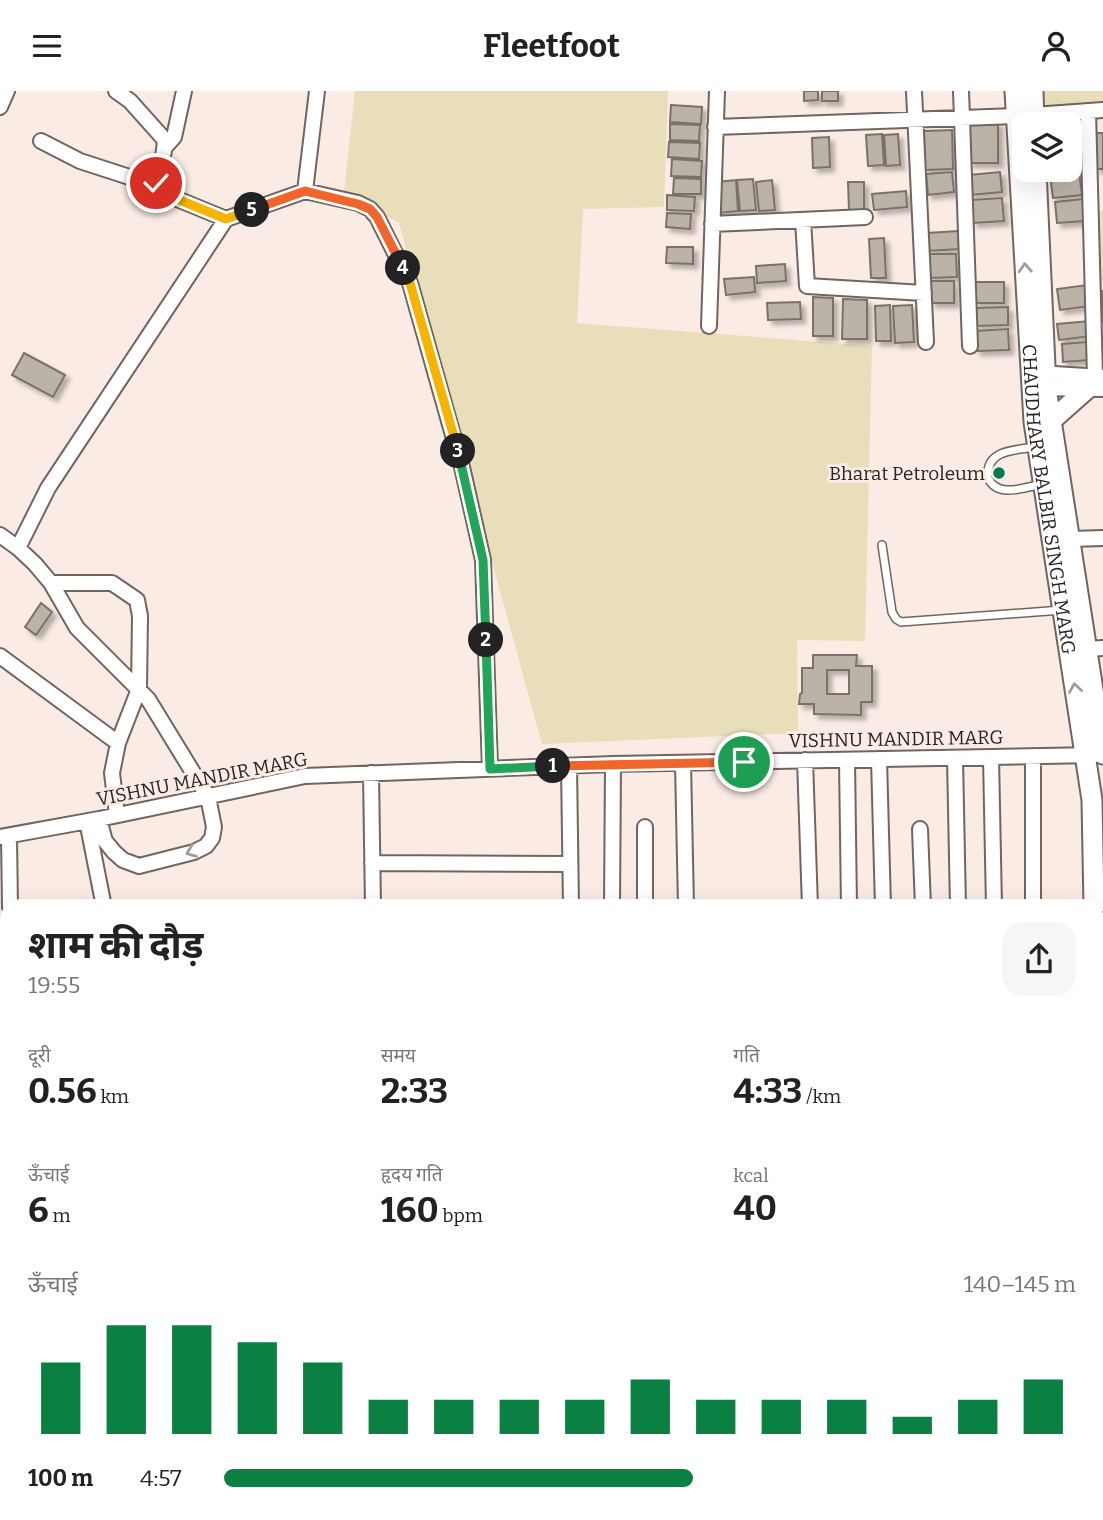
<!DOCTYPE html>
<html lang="hi">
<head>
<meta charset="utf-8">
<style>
  :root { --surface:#fff; --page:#f6f6f6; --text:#222; --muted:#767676; --accent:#0b8043 }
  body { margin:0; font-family:Bitter,"Noto Sans Devanagari",serif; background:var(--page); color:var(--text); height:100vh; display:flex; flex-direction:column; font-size:26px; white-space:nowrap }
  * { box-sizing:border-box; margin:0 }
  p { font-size:23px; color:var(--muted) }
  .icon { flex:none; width:38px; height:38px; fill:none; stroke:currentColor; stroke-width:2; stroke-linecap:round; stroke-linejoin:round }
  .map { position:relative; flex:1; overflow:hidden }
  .panel { position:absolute; left:0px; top:808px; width:1104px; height:621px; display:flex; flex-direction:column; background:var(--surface); border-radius:21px 21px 0 0; box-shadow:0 7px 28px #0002 }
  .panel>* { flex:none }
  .fabs { position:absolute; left:1012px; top:21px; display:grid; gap:14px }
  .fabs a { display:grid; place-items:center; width:70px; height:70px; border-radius:14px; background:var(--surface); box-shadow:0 7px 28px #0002; font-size:35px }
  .pin { position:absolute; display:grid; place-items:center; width:60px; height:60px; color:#fff; margin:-30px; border:4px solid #fff; border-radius:50%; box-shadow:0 2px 7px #0007 }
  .km { position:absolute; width:35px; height:35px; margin:-18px; border-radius:50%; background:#222; color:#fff; font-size:19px; line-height:35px; text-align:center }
  .round { display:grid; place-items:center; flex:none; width:74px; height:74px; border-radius:21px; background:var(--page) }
  .summary { display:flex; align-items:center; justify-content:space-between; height:119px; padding:0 28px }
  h1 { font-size:38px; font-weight:700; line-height:52px }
  .metrics { display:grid; grid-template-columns:repeat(3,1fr); gap:10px; height:119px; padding:7px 28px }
  .metrics div { display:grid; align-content:center }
  .metrics b { font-size:35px; font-weight:700 }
  .metrics small { font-size:19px; font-weight:400 }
  .metrics p { font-size:19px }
  .chart { height:196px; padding:14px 28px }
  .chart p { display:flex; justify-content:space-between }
  .chart svg { width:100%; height:126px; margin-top:7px; stroke:var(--accent); stroke-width:6 }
  ul { padding:0 28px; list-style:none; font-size:23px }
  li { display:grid; grid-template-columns:112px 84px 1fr; align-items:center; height:52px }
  li i { height:18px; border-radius:9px; background:var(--accent) }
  header { display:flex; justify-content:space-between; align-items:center; height:91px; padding:0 28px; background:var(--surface); font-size:32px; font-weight:700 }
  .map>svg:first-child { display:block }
</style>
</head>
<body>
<header><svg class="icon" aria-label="menu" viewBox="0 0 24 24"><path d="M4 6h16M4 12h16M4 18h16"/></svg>Fleetfoot<svg class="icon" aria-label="person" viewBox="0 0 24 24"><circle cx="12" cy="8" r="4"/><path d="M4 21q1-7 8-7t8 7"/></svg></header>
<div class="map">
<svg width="1103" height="1429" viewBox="0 0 1103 1429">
  <defs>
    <filter id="shadow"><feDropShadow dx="4.5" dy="4.5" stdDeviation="2" flood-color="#0004"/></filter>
  </defs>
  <rect width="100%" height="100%" fill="#faece4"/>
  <!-- green -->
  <path fill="#e8dfba" d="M 355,0 L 668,0 L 664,116 L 583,118 L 577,232 L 872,255 L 865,550 L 797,549 L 798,642 L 542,653 L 399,132 L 344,101 Z
    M 1037,0 L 1103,0 L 1103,15 L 1037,20 Z
    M 1090,120 L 1103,120 L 1103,192 L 1097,192 Z
    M 32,1423 L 83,1423 L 83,1429 L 32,1429 Z"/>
  <!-- building -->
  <path fill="#bcb3a8" stroke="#7a7268" stroke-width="2" fill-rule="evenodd" filter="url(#shadow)" d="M 804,0 L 818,0 L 818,9 L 804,10 Z
    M 822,0 L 838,0 L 838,10 L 822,10 Z
    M 671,14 L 702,16 L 701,33 L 670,31 Z
    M 968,32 L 998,32 L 998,72 L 969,72 Z
    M 1076,32 L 1076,54 L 1069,54 L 1069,33 L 1046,33 Z
    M 670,33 L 700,34 L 699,50 L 670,49 Z
    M 952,39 L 953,78 L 925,79 L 924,40 Z
    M 1094,42 L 1103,42 L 1103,78 L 1096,78 Z
    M 882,43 L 884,74 L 868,75 L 866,44 Z
    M 898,43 L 900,74 L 886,75 L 884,44 Z
    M 829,46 L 830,76 L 813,77 L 812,47 Z
    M 669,51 L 700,52 L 699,68 L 668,66 Z
    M 1077,55 L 1079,78 L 1049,81 L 1048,79 L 1069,79 L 1069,56 Z
    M 672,68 L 702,70 L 701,86 L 671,85 Z
    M 952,81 L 954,101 L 928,104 L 926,83 Z
    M 1000,81 L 1002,101 L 970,104 L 969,84 Z
    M 1079,81 L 1082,104 L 1053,107 L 1050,85 Z
    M 674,87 L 701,88 L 701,103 L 673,103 Z
    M 753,88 L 756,119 L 740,120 L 737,89 Z
    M 736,89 L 738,120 L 718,122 L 716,91 Z
    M 772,89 L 775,119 L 759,120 L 756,91 Z
    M 848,91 L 864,91 L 864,119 L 849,119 Z
    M 906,100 L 907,116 L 874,119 L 872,103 Z
    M 667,104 L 695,106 L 694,120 L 667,119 Z
    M 1002,107 L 1004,130 L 973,132 L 971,109 Z
    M 1083,108 L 1085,130 L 1057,132 L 1055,111 Z
    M 667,122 L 691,123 L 690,138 L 666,136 Z
    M 958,140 L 959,158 L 928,160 L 927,142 Z
    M 884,147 L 886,187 L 871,187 L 869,148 Z
    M 667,156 L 693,156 L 693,173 L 666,172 Z
    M 929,163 L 956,163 L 957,186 L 929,187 Z
    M 785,173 L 786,190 L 757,192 L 756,175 Z
    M 754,186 L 755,201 L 726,204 L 724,188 Z
    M 931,190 L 954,190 L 954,212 L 931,212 Z
    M 974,191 L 1004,191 L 1004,212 L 974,212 Z
    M 1087,194 L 1090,215 L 1060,219 L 1057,198 Z
    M 1099,200 L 1103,200 L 1103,231 L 1098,231 Z
    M 813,206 L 833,207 L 833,245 L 813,245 Z
    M 843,208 L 867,209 L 867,248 L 842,248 Z
    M 800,211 L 801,228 L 768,229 L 767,212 Z
    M 890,214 L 891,250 L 876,250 L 875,215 Z
    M 912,214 L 914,251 L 895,252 L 893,215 Z
    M 1008,216 L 1008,234 L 975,235 L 974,217 Z
    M 1090,230 L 1092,245 L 1059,249 L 1057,233 Z
    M 1008,238 L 1009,259 L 976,260 L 975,240 Z
    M 1087,251 L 1089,269 L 1063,271 L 1062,253 Z
    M 24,262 L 65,284 L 53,306 L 12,284 Z
    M 41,512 L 52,521 L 36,544 L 25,536 Z
    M 813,564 L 857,564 L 856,575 L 872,575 L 872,611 L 861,611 L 861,624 L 814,623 L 814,613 L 799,613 L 800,603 L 802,602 L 802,577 L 813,577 ZM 827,579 L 849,579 L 849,603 L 827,603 Z
    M 295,1423 L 316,1423 L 316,1429 L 295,1429 Z
    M 371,1423 L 457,1423 L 457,1429 L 350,1429 L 350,1424 Z
    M 793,1423 L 810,1423 L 811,1429 L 793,1429 Z
    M 857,1423 L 904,1423 L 904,1428 L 845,1429 L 845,1425 L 857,1425 Z"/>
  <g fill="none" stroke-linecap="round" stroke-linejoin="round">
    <!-- lane casing -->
    <g stroke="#71655e" stroke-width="10">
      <path id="lane" d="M 1037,356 C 1016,359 985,358 988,387 C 998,408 1025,396 1043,393
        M 882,454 L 892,521 L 896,528 L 901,531 L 1062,519
        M 1097,1422 L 1103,1422
        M 929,1423 L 929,1429"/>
    </g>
    <!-- street casing -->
    <g stroke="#71655e" stroke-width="18">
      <path id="street" d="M 116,0 L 130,10 L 164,48 C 168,65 151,85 160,101 L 226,128 L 305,100 L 358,112 L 370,118 L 377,126 L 410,192 L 462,376 L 483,469 L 490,678
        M 914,0 L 926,251
        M 961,0 L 970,255
        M 0,16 L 7,0
        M 1088,20 L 1095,286
        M 1033,24 L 1103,19
        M 715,36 L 1016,25
        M 41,50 L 80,70 L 157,95
        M 165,56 L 174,46 L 184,0
        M 305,100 L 317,0
        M 803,129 L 807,195 L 924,202
        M 712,133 L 865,126
        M 709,235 L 717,0
        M 1038,282 L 1102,286
        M 1038,297 L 1103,298
        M 0,444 L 18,457 L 35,473 L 51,492 L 77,537 L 148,608 L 208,706 L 214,736 L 212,747 L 206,755 L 194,761 L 139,775 L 123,769 L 114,761 L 105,750 L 99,728
        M 1070,448 L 1103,447
        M 18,457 L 48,397 L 226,128
        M 51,492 L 112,492 L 137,509 L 140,525 L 139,598 L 118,652 L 112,682 L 117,724
        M 1087,558 L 1103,557
        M 0,565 L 118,652
        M 1033,665 L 1033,816
        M 991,666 L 994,816
        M 955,667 L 958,816
        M 879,668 L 883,816
        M 805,669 L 810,816
        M 847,669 L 849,816
        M 683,672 L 686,816
        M 569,675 L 571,816
        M 371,682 L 373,816
        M 87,730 L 104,816
        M 645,736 L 645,816
        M 920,738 L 923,816
        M 0,746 L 99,728 L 305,685 L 613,673 L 1095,664
        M 9,746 L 10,816
        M 372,772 L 570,773
        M 612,816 L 613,673
        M 0,991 L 7,991
        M 0,1225 L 7,1225
        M 0,1392 L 7,1392
        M 20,1423 L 20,1429
        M 337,1423 L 337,1429"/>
    </g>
    <!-- secondary casing -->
    <g stroke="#71655e" stroke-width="23">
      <g id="secondary">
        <path id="s1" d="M 1015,0 L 1034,331 L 1092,709 L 1094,816"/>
        <path d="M 1033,0 L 1034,33"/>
        <path d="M 1036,79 L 1046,297 L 1103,663"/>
        <path d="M 1052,329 L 1087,298"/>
        <path d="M 1097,1241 L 1103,1405"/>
      </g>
    </g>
    <!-- lane -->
    <use href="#lane" stroke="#fff" stroke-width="7"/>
    <!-- street -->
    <use href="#street" stroke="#fff" stroke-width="14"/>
    <!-- secondary -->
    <use href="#secondary" stroke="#fff" stroke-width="19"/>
  </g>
  <!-- one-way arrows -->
  <defs><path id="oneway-chevron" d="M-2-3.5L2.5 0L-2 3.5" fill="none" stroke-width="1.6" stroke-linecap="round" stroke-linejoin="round" transform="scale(1.75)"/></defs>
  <g stroke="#9f9c9b">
    <use href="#oneway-chevron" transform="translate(1025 177) rotate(-93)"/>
    <use href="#oneway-chevron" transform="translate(1075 597) rotate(-99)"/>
    <use href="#oneway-chevron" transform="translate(191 761) rotate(159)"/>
  </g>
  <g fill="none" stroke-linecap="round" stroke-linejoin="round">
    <!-- split-1 casing -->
    <g stroke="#fff" stroke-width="14">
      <path id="split-1" d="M 553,675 L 744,671"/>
    </g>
    <!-- split-2 casing -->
    <g stroke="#fff" stroke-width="14">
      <path id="split-2" d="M 486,549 L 490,678 L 553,675"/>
    </g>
    <!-- split-3 casing -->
    <g stroke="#fff" stroke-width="14">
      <path id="split-3" d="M 458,360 L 483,469 L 486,549"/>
    </g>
    <!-- split-4 casing -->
    <g stroke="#fff" stroke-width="14">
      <path id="split-4" d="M 403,177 L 410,192 L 458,360"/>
    </g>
    <!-- split-5 casing -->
    <g stroke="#fff" stroke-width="14">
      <path id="split-5" d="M 252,119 L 305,100 L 358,113 L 370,118 L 377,126 L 403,177"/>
    </g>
    <!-- split-6 casing -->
    <g stroke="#fff" stroke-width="14">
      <path id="split-6" d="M 156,92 L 160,101 L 226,128 L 252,119"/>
    </g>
    <!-- split-1 -->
    <use href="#split-1" stroke="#f0652b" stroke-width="9"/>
    <!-- split-2 -->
    <use href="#split-2" stroke="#22a559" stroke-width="9"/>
    <!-- split-3 -->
    <use href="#split-3" stroke="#22a559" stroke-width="9"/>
    <!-- split-4 -->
    <use href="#split-4" stroke="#f5b400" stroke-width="9"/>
    <!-- split-5 -->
    <use href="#split-5" stroke="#f0652b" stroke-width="9"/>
    <!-- split-6 -->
    <use href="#split-6" stroke="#f5b400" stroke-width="9"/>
  </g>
  <!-- markers -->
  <circle fill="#007855" stroke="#faece4" stroke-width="2.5" cx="999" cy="382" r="7"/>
  <g text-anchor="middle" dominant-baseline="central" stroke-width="6" stroke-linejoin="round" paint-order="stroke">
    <!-- poi labels -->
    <g font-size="19" fill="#292421" stroke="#faece4" text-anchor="end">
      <text x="985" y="382">Bharat Petroleum</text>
    </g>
    <!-- street labels -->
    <g font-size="19" fill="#292421" stroke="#faece4">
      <text stroke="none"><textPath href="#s1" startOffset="410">CHAUDHARY BALBIR SINGH MARG</textPath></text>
      <text transform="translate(896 648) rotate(-1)">VISHNU MANDIR MARG</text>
      <text transform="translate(202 688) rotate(-11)">VISHNU MANDIR MARG</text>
    </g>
  </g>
</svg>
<div class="fabs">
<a><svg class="icon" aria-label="layers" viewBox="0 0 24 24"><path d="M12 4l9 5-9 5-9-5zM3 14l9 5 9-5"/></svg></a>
</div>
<div class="pin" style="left:744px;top:671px;background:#1e9e55"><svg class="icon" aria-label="arrive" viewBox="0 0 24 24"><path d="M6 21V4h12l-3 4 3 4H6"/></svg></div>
<div class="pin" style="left:156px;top:92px;background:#d93025"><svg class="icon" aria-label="check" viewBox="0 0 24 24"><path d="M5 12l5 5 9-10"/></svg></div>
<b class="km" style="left:553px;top:675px">1</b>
<b class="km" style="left:486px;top:549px">2</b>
<b class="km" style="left:458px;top:360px">3</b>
<b class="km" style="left:403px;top:177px">4</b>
<b class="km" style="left:252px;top:119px">5</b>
<section class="panel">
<div class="summary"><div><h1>शाम की दौड़</h1><p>19:55</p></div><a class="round"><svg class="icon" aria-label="share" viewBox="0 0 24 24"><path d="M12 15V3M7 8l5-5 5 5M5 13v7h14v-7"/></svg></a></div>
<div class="metrics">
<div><p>दूरी</p><b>0.56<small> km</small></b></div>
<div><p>समय</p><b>2:33</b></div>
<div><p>गति</p><b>4:33<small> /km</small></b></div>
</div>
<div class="metrics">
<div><p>ऊँचाई</p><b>6<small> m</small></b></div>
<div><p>हृदय गति</p><b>160<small> bpm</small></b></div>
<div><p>kcal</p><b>40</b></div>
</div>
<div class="chart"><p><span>ऊँचाई</span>140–145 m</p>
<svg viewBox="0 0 160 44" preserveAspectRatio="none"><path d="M5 44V19M15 44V6M25 44V6M35 44V12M45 44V19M55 44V32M65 44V32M75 44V32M85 44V32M95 44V25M105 44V32M115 44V32M125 44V32M135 44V38M145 44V32M155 44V25"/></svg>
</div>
<ul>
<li><b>100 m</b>4:57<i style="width:55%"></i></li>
</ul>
</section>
</div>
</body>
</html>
